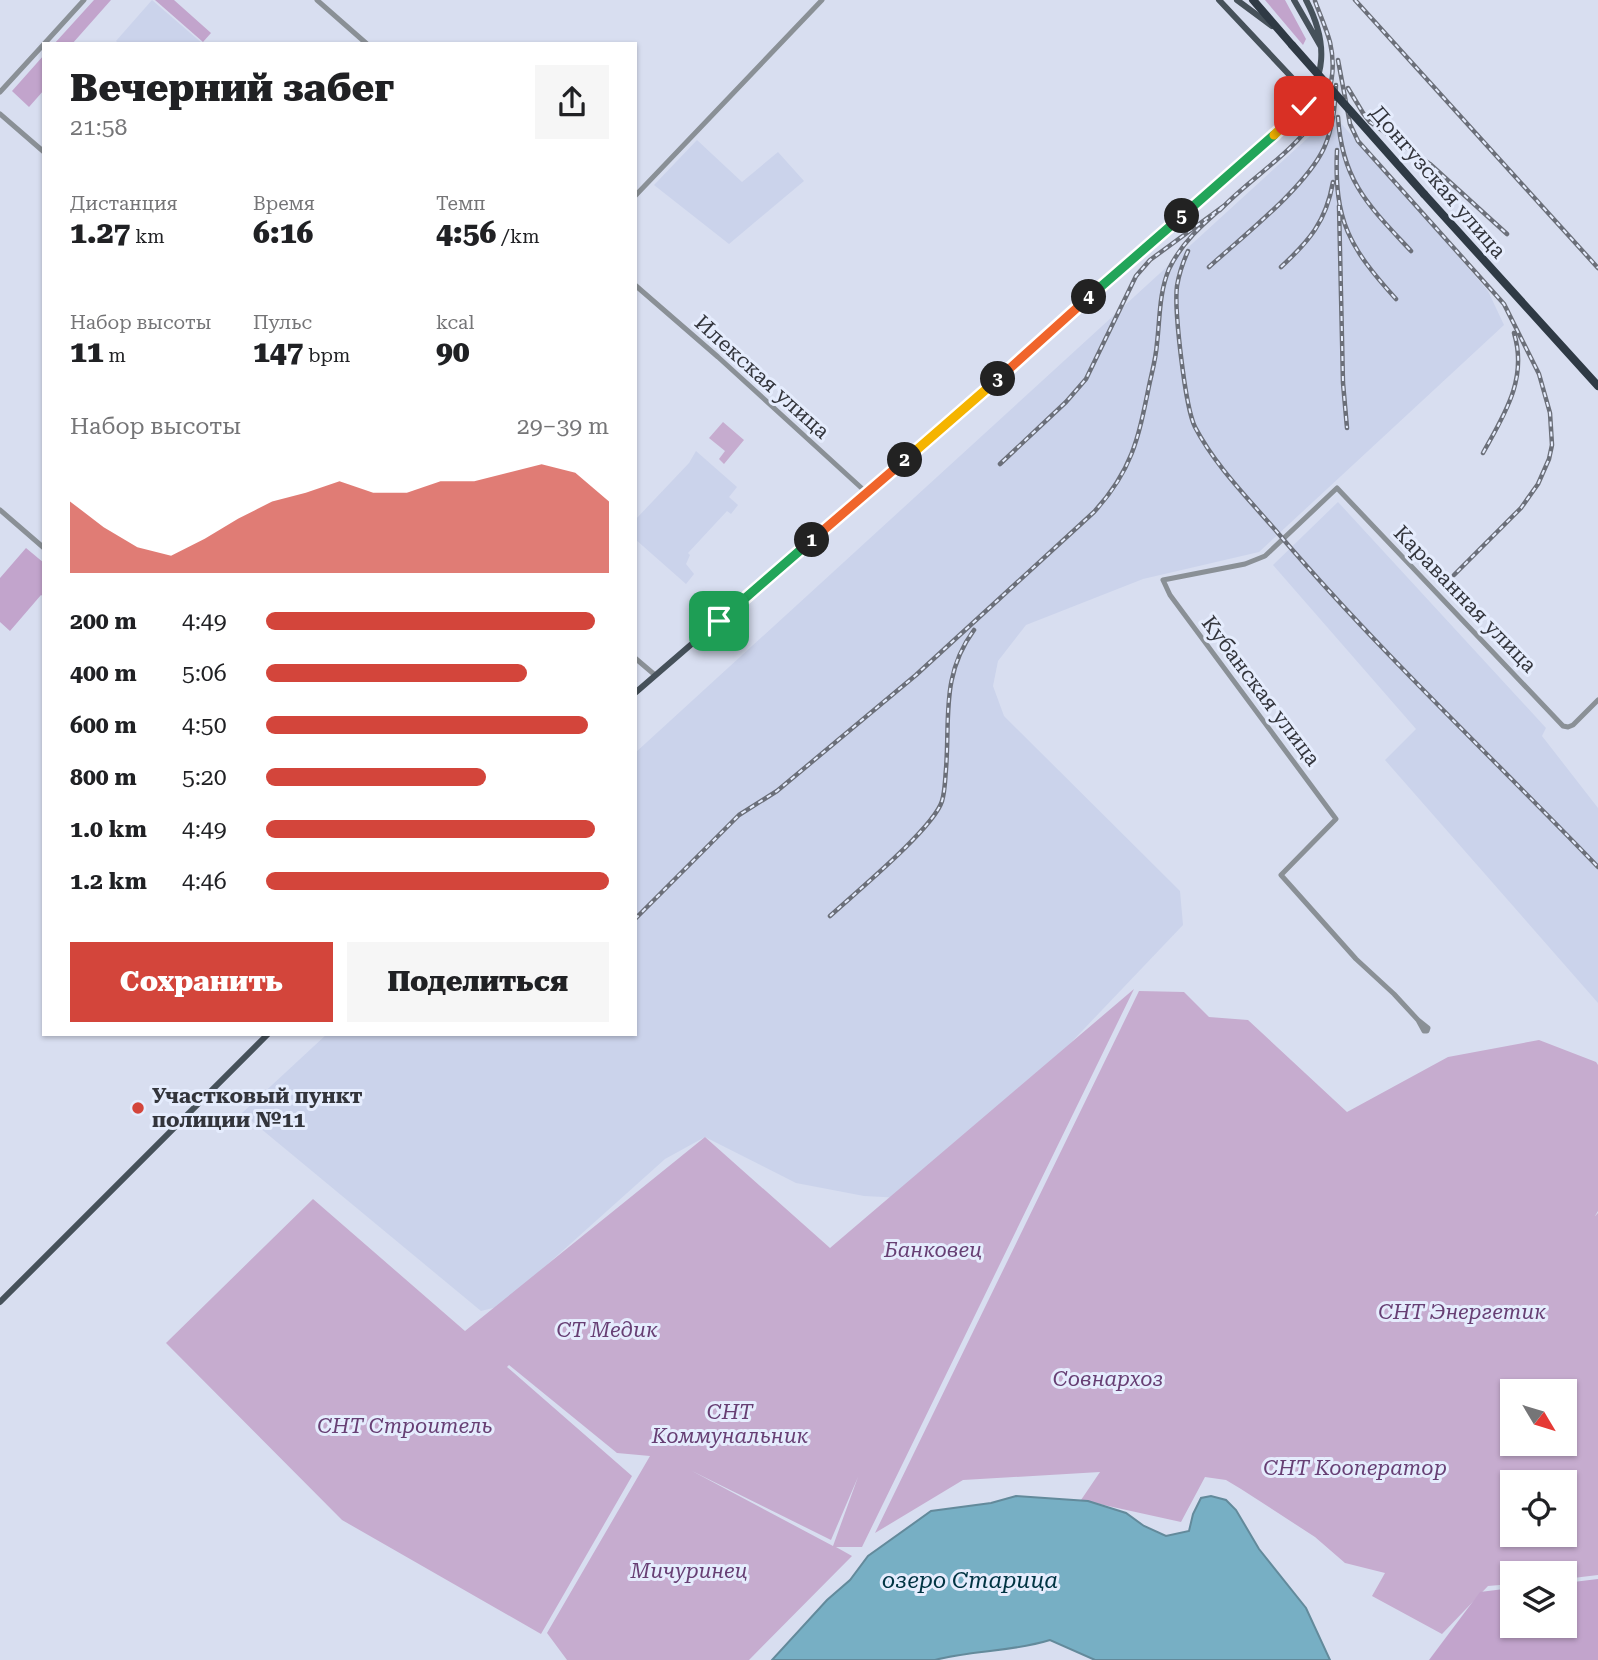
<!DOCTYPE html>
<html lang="ru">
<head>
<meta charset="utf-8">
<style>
  :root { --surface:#fff; --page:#f6f6f6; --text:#202124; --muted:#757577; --accent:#d3453b }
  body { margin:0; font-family:"Roboto Serif",serif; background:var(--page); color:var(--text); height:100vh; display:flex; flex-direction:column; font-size:26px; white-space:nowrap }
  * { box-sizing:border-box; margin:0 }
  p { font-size:23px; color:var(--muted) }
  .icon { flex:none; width:38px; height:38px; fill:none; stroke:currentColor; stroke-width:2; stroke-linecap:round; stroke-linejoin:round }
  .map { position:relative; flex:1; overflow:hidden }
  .details { position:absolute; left:42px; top:42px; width:595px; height:994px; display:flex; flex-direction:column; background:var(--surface); border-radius:0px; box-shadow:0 2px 5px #0004 }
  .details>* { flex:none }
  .needle { width:46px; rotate:128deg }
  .buttons { position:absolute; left:1500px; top:1379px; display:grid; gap:14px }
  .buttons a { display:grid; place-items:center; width:77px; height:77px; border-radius:0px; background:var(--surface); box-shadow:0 2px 5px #0004; font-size:35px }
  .pin { position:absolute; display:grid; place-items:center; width:60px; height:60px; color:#fff; margin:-30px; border-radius:14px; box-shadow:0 4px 10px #0006 }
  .km { position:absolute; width:35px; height:35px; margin:-18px; border-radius:50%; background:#222; color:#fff; font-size:19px; line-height:35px; text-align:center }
  .round { display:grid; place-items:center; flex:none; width:74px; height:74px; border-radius:0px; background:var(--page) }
  .overview { display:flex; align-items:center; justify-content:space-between; height:119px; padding:0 28px }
  h1 { font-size:38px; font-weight:800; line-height:52px }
  .stats { display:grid; grid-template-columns:repeat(3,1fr); gap:10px; height:119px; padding:7px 28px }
  .stats div { display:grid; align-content:center }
  .stats b { font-size:30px; font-weight:800 }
  .stats small { font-size:19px; font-weight:400 }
  .stats p { font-size:19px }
  .chart { height:196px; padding:14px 28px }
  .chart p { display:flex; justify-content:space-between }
  .chart svg { width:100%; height:126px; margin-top:7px; fill:var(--accent); opacity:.7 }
  .cta { display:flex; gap:14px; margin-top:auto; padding:14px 28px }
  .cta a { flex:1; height:80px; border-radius:0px; background:var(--accent); color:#fff; font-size:28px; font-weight:800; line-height:80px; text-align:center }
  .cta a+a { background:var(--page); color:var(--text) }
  ul { padding:0 28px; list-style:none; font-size:23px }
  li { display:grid; grid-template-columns:112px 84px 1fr; align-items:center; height:52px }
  li i { height:18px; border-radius:9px; background:var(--accent) }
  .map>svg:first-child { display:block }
</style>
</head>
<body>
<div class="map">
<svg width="1598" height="1660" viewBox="0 0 1598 1660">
  <rect width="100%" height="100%" fill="#d8def0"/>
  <!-- built -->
  <path fill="#cbd3eb" d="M 152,0 L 203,44 L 119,44 L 116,41 Z
    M 1333,115 L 1385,171 L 1488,291 L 1504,325 L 1259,552 L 1143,579 L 1026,625 L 998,661 L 993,686 L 1004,716 L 1180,891 L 1183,925 L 922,1199 L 864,1196 L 796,1183 L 705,1137 L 665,1159 L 501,1306 L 481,1311 L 242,1113 L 327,1034 L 635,1034 L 635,753 Z
    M 697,140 L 742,182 L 778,152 L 804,181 L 729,244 L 654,185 Z
    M 696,451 L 737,487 L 729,497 L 738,505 L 731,514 L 727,511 L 688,553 L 690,555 L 686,564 L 694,574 L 686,584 L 635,539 L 635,520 L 689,463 Z
    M 1338,502 L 1546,728 L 1542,736 L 1598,808 L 1598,1003 L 1385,760 L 1416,729 L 1273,565 Z"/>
  <!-- green -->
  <path fill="#c6accf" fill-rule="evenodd" d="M 723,422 L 744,440 L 724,464 L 719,459 L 725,451 L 709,438 Z
    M 1134,989 L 862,1547 L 836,1547 L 852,1556 L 749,1660 L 567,1660 L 547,1633 L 650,1456 L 617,1453 L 509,1365 L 507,1367 L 632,1476 L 541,1634 L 342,1520 L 166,1343 L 313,1199 L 465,1331 L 705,1137 L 830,1248 ZM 692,1471 L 831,1540 L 858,1477 L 833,1546 Z
    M 1139,991 L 1184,992 L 1209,1017 L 1248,1020 L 1347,1112 L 1448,1057 L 1539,1040 L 1596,1062 L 1598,1065 L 1598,1211 L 1595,1216 L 1598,1213 L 1598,1575 L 1565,1579 L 1564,1573 L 1512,1573 L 1512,1584 L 1488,1586 L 1442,1634 L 1372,1596 L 1385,1573 L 1345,1563 L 1315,1537 L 1241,1489 L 1226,1480 L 1205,1477 L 1181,1522 L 1081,1500 L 1100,1472 L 963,1480 L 875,1533 ZM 1512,1391 L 1564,1391 L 1564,1444 L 1512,1444 ZM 1512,1482 L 1564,1482 L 1564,1535 L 1512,1535 Z"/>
  <!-- forest -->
  <path fill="#c2a4cc" d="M 94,0 L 111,0 L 72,44 L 54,44 Z
    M 155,0 L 174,0 L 211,33 L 203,42 Z
    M 1265,0 L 1285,0 L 1306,39 L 1303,45 Z
    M 44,55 L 44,90 L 29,107 L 12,91 Z
    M 26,548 L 44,563 L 44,597 L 41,595 L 10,631 L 0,622 L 0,578 Z
    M 1598,1579 L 1598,1660 L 1429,1660 L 1480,1592 L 1512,1588 L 1512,1626 L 1564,1626 L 1565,1583 Z"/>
  <!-- water -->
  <path fill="#77afc4" stroke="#638a9b" stroke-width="2" d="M 1016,1496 L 1088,1501 L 1126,1513 L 1144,1526 L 1166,1536 L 1189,1531 L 1193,1514 L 1201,1498 L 1211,1496 L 1226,1500 L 1236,1510 L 1259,1549 L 1306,1608 L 1330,1660 L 1095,1660 L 1050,1640 C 1012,1652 973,1650 935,1660 L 772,1660 L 827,1600 L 850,1580 L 868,1556 L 931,1511 L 991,1503 Z"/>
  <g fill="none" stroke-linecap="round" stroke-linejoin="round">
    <!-- minor -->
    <path stroke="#8a9096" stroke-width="5" d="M 317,0 L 367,44
      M 44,44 L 84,0
      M 0,92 L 44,44
      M 0,114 L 44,152
      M 635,196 L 822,0
      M 635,285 L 718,357 L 867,493
      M 0,510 L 44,548
      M 635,658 L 655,675
      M 1418,1020 L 1428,1028 L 1427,1031 L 1424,1031 L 1418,1020 L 1394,994 L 1356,959 L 1281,875 L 1336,819 L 1170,595 L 1163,580 L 1245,564 L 1265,556 L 1337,488 L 1563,726 L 1568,727 L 1573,725 L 1598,700"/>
    <!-- major -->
    <path stroke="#46515a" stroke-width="6" d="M 1219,0 L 1296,82 L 1304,106
      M 1237,0 L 1272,26
      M 1294,0 L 1321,47
      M 635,693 L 996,381 L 1295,115 C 1328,79 1328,42 1306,0
      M 0,1302 L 268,1034"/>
    <!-- highway -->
    <path stroke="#2f3a45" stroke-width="8" d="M 1253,0 L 1292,45
      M 1424,194 L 1598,386"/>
    <!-- rail casing -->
    <g stroke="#6b6f79" stroke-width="4.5">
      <path id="rail" d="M 1355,0 L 1598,268
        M 1338,60 L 1350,124 L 1358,141 L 1504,304 L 1539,374 L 1550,413 L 1552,445 L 1549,459 L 1538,484 L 1521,508 L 1454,575
        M 1348,88 L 1363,113 L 1370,122 L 1430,164 L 1507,234
        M 1338,117 C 1342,182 1370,207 1411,251
        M 1337,150 C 1334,221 1349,247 1396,299
        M 1339,206 L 1343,383 L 1347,428
        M 1220,210 C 1266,161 1349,124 1330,42 C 1326,28 1320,15 1315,1
        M 1188,251 C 1183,262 1179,274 1177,286 C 1174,309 1185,407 1195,427 C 1217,469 1253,503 1283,539 C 1382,654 1493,758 1598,867
        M 1209,267 C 1242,237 1306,187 1324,148 C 1333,128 1335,107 1336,85
        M 1281,267 C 1309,241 1326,222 1333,182
        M 1483,453 C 1504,415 1528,379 1514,333
        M 830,916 C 854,894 934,828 942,801 C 945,791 945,780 946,769 C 950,717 941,675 974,630
        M 635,919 L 739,815 L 777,791 L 916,675 L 1094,512 C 1132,470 1138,440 1149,386 C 1152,372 1156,358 1157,343 C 1160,318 1159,293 1169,269 C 1182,242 1203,224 1225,205 L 1150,260 L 1136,276 L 1086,379 L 1066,402 L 1000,464"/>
    </g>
    <!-- rail -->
    <use href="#rail" stroke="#e5ecfd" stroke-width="2" stroke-dasharray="5" stroke-linecap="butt"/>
    <!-- highway-bridge -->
    <path stroke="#2f3a45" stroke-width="8" d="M 1292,45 L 1424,194"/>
  </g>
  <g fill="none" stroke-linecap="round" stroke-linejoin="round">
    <!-- split-1 casing -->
    <g stroke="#fff" stroke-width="14">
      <path id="split-1" d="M 719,621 L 812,540"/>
    </g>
    <!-- split-2 casing -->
    <g stroke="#fff" stroke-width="14">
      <path id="split-2" d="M 812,540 L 905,460"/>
    </g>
    <!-- split-3 casing -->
    <g stroke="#fff" stroke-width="14">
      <path id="split-3" d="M 905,460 L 998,379"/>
    </g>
    <!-- split-4 casing -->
    <g stroke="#fff" stroke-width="14">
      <path id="split-4" d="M 998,379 L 1089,297"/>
    </g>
    <!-- split-5 casing -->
    <g stroke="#fff" stroke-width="14">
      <path id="split-5" d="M 1089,297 L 1182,216"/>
    </g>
    <!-- split-6 casing -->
    <g stroke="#fff" stroke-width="14">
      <path id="split-6" d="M 1182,216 L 1274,135"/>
    </g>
    <!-- split-7 casing -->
    <g stroke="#fff" stroke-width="14">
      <path id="split-7" d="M 1274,135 L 1304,106"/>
    </g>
    <!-- split-1 -->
    <use href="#split-1" stroke="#22a559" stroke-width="9"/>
    <!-- split-2 -->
    <use href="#split-2" stroke="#f0652b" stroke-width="9"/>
    <!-- split-3 -->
    <use href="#split-3" stroke="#f5b400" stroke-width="9"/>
    <!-- split-4 -->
    <use href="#split-4" stroke="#f0652b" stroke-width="9"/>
    <!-- split-5 -->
    <use href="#split-5" stroke="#22a559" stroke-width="9"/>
    <!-- split-6 -->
    <use href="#split-6" stroke="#22a559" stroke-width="9"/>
    <!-- split-7 -->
    <use href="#split-7" stroke="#f5b400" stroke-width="9"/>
  </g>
  <!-- markers -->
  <circle fill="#d3453b" stroke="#e5ecfd" stroke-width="2.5" cx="138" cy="1108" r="7"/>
  <g text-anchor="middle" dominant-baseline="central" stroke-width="6" stroke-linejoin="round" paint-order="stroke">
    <!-- street labels -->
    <g font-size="21" fill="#33353c" stroke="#e5ecfd">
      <text transform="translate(1438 182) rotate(49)">Донгузская улица</text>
      <text transform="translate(762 377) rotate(42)">Илекская улица</text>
      <text transform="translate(1465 599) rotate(46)">Караванная улица</text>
      <text transform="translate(1261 691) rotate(53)">Кубанская улица</text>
    </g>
    <!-- poi labels -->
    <g font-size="21" font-weight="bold" fill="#33353c" stroke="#e5ecfd" text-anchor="start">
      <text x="152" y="1096">Участковый пункт<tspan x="152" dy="24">полиции №11</tspan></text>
    </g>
    <!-- park labels -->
    <g font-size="21" font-style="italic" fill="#673f74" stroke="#e5ecfd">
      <text x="933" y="1250">Банковец</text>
      <text x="1462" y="1312">СНТ Энергетик</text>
      <text x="607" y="1330">СТ Медик</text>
      <text x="1108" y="1379">Совнархоз</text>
      <text x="730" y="1412">СНТ<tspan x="730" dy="24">Коммунальник</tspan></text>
      <text x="405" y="1426">СНТ Строитель</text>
      <text x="1355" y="1468">СНТ Кооператор</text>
      <text x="689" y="1571">Мичуринец</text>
    </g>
    <!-- water labels -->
    <g font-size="23" font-style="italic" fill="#003443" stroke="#e5ecfd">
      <text x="970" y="1580">озеро Старица</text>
    </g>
  </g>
</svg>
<div class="buttons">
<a><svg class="needle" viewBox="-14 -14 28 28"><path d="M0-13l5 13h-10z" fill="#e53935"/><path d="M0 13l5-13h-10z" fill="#757577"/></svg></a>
<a><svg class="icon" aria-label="locate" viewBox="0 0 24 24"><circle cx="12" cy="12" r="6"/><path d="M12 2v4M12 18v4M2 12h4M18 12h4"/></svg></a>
<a><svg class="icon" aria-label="layers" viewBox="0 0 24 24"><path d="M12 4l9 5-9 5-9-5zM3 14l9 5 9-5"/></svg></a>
</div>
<div class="pin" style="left:719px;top:621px;background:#1e9e55"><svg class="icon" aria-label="arrive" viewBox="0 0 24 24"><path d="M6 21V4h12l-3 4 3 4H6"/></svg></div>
<div class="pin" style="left:1304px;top:106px;background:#d93025"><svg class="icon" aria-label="check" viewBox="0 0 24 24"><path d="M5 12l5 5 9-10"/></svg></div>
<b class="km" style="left:812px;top:540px">1</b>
<b class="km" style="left:905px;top:460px">2</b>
<b class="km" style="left:998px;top:379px">3</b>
<b class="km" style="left:1089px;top:297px">4</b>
<b class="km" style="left:1182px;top:216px">5</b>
<section class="details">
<div class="overview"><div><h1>Вечерний забег</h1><p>21:58</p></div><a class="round"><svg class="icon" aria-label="share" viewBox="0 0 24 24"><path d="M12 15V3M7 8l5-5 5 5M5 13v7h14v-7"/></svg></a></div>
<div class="stats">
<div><p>Дистанция</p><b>1.27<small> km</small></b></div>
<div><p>Время</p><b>6:16</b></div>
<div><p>Темп</p><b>4:56<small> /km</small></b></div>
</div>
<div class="stats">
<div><p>Набор высоты</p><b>11<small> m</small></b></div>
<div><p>Пульс</p><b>147<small> bpm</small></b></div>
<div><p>kcal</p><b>90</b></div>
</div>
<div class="chart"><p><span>Набор высоты</span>29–39 m</p>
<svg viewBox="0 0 160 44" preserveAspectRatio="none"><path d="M0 44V19L10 28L20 35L30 38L40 32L50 25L60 19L70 16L80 12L90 16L100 16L110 12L120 12L130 9L140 6L150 9L160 19V44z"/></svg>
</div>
<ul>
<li><b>200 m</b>4:49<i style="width:96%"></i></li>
<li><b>400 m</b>5:06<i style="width:76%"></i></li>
<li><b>600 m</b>4:50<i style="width:94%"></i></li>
<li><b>800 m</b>5:20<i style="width:64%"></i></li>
<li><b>1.0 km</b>4:49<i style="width:96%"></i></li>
<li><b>1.2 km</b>4:46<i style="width:100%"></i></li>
</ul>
<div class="cta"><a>Сохранить</a><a>Поделиться</a></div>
</section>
</div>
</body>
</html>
